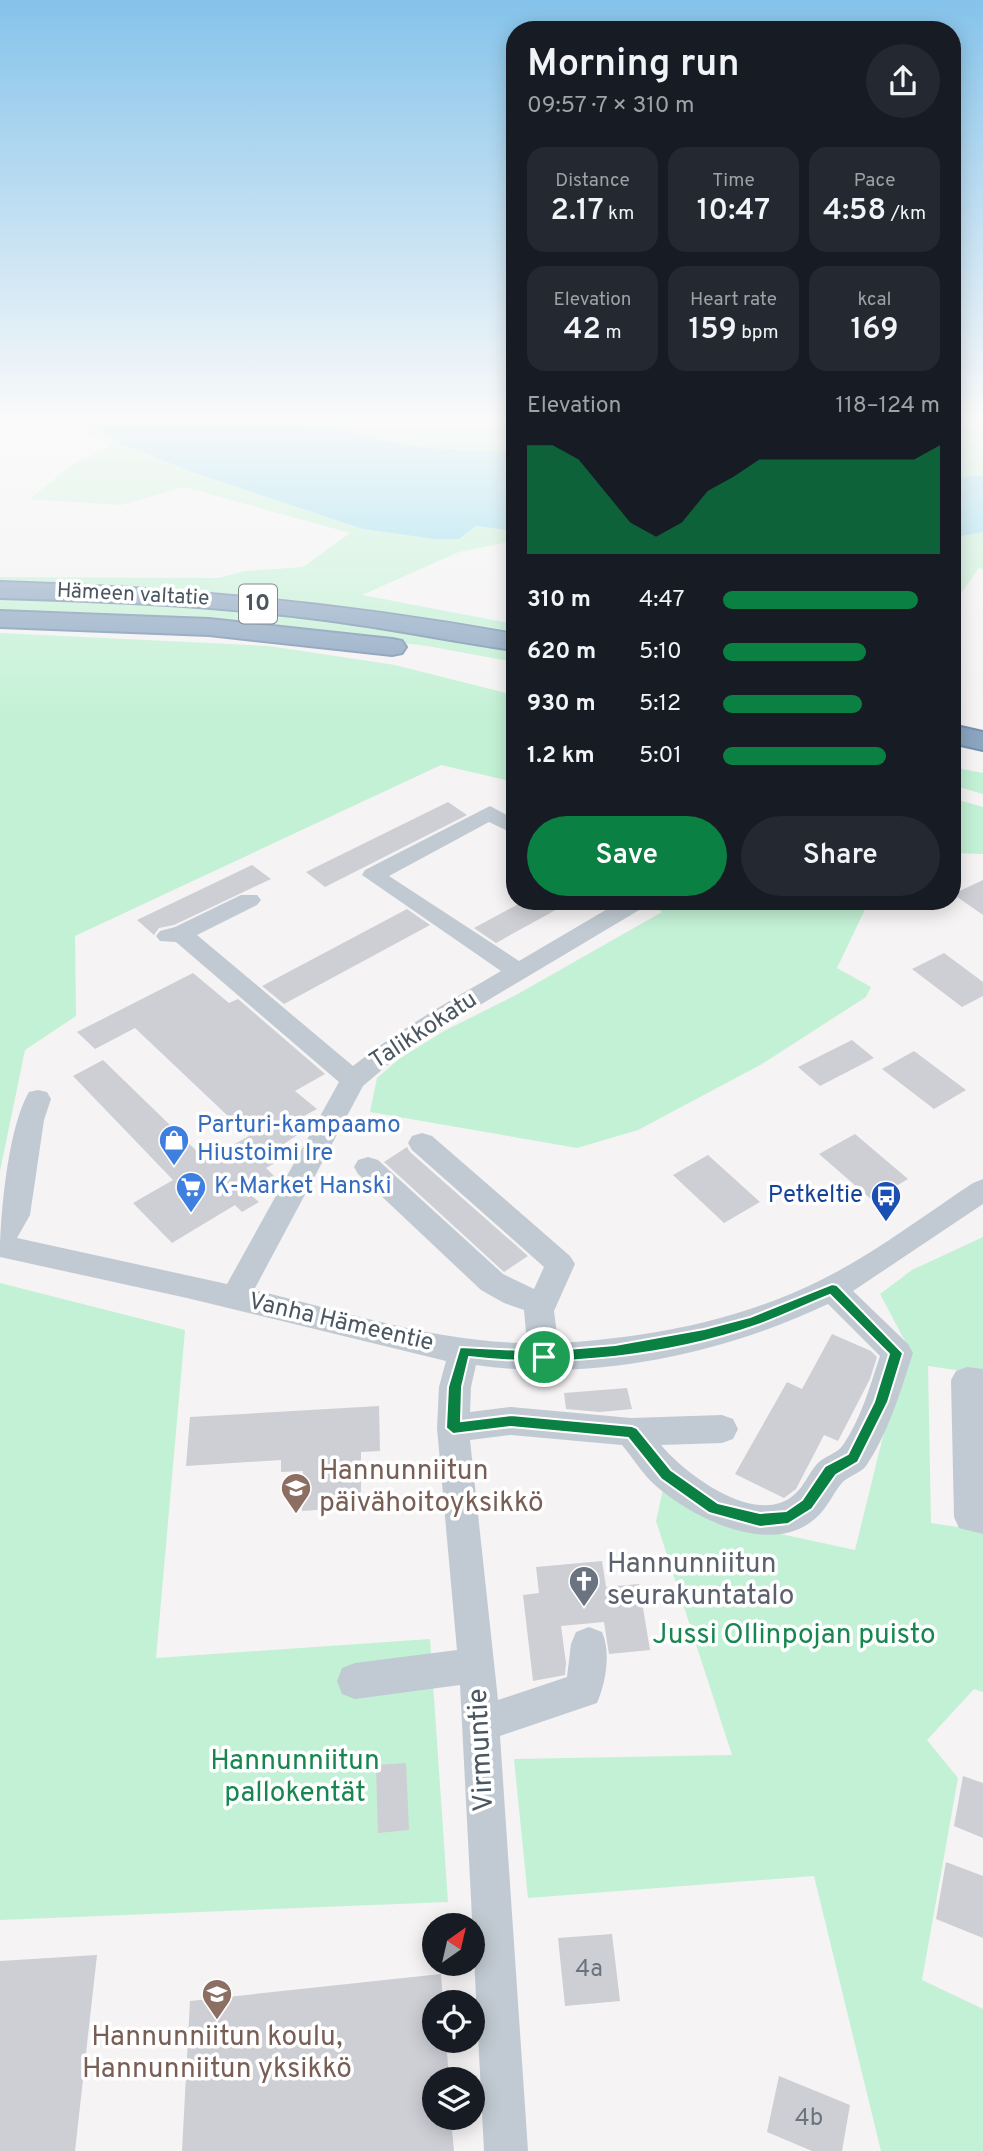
<!DOCTYPE html>
<html lang="en">
<head>
<meta charset="utf-8">
<style>
  :root { --surface:#171b24; --page:#242831; --text:#f1f3f6; --muted:#9ea1a6; --accent:#0b8043 }
  body { margin:0; font-family:Overpass,sans-serif; background:var(--page); color:var(--text); height:100vh; display:flex; flex-direction:column; font-size:26px; white-space:nowrap }
  * { box-sizing:border-box; margin:0 }
  p { font-size:23px; color:var(--muted) }
  .icon { flex:none; width:38px; height:38px; fill:none; stroke:currentColor; stroke-width:2; stroke-linecap:round; stroke-linejoin:round }
  .map { position:relative; flex:1; overflow:hidden }
  .details { position:absolute; left:506px; top:21px; width:455px; height:889px; display:flex; flex-direction:column; background:var(--surface); border-radius:28px; box-shadow:0 4px 18px #0003 }
  .details>* { flex:none }
  .needle { width:46px; rotate:34deg }
  .buttons { position:absolute; left:422px; top:1913px; display:grid; gap:14px }
  .buttons a { display:grid; place-items:center; width:63px; height:63px; border-radius:50%; background:var(--surface); box-shadow:0 4px 18px #0003; font-size:35px }
  .pin { position:absolute; display:grid; place-items:center; width:60px; height:60px; color:#fff; margin:-30px; border:4px solid #fff; border-radius:50%; box-shadow:0 2px 7px #0007 }
  .round { display:grid; place-items:center; flex:none; width:74px; height:74px; border-radius:37px; background:var(--page) }
  .summary { display:flex; align-items:center; justify-content:space-between; height:119px; padding:0 21px }
  h1 { font-size:38px; font-weight:600; line-height:52px }
  .stats { display:grid; grid-template-columns:repeat(3,1fr); gap:10px; height:119px; padding:7px 21px }
  .stats div { display:grid; align-content:center; border-radius:18px; background:var(--page); text-align:center }
  .stats b { font-size:30px; font-weight:600 }
  .stats small { font-size:19px; font-weight:400 }
  .stats p { font-size:19px }
  .chart { height:196px; padding:14px 21px }
  .chart p { display:flex; justify-content:space-between }
  .chart svg { width:100%; height:126px; margin-top:7px; fill:var(--accent); opacity:.7 }
  .cta { display:flex; gap:14px; margin-top:auto; padding:14px 21px }
  .cta a { flex:1; height:80px; border-radius:42px; background:var(--accent); color:#fff; font-size:28px; font-weight:600; line-height:80px; text-align:center }
  .cta a+a { background:var(--page); color:var(--text) }
  ul { padding:0 21px; list-style:none; font-size:23px }
  li { display:grid; grid-template-columns:112px 84px 1fr; align-items:center; height:52px }
  li i { height:18px; border-radius:9px; background:var(--accent) }
  .map>svg:first-child { display:block }
</style>
</head>
<body>
<div class="map">
<svg width="983" height="2151" viewBox="0 0 983 2151">
  <rect width="100%" height="100%" fill="#f5f3f3"/>
  <!-- green -->
  <path fill="#c3f1d5" d="M 66,419 L 81,419 L 123,445 L 195,473 L 363,529 L 459,539 L 475,526 L 514,531 L 514,541 L 459,552 L 362,595 L 514,624 L 514,636 C 343,604 174,590 0,584 L 0,577 L 218,578 L 246,571 L 303,567 L 350,533 L 184,487 L 121,505 L 30,499 L 73,464 L 110,446 Z
    M 301,419 L 514,419 L 514,452 L 428,448 L 380,440 L 338,428 L 312,425 Z
    M 952,419 L 983,419 L 983,476 L 969,476 L 952,481 Z
    M 983,532 L 983,569 L 979,568 L 952,606 L 952,538 Z
    M 0,595 L 227,606 L 437,633 L 514,648 L 514,662 L 427,646 L 313,632 L 0,612 Z
    M 0,633 L 269,646 L 395,665 L 514,695 L 514,782 L 441,765 L 75,936 L 76,1016 L 25,1050 L 0,1171 Z
    M 952,767 L 983,773 L 983,794 L 952,785 Z
    M 952,798 L 983,807 L 983,854 L 952,853 Z
    M 659,901 L 869,901 L 837,968 L 871,987 L 866,997 L 762,1064 L 638,1130 L 577,1148 L 370,1112 L 377,1078 L 399,1059 L 444,1031 L 516,995 L 662,912 L 654,906 Z
    M 983,1237 L 983,1374 L 928,1366 L 931,1523 L 983,1531 L 983,1692 L 974,1689 L 927,1740 L 958,1778 L 922,1980 L 983,2009 L 983,2151 L 881,2151 L 814,1876 L 528,1898 L 514,1759 L 732,1755 L 656,1521 L 664,1485 L 729,1523 L 855,1550 L 906,1343 L 880,1294 L 912,1270 Z
    M 0,1283 L 185,1330 L 156,1658 L 430,1639 L 448,1902 L 0,1920 Z"/>
  <!-- water -->
  <path fill="#90daee" d="M 81,419 L 300,419 L 312,425 L 338,428 L 380,440 L 428,448 L 514,452 L 514,531 L 476,526 L 459,539 L 435,539 L 363,529 L 195,473 L 123,445 Z
    M 969,476 L 983,476 L 983,532 L 952,538 L 952,481 Z"/>
  <!-- building -->
  <path fill="#cdcfd5" d="M 448,802 L 467,815 L 325,887 L 306,872 Z
    M 252,865 L 271,879 L 174,925 L 159,928 L 154,935 L 137,920 Z
    M 983,880 L 983,915 L 953,894 Z
    M 524,901 L 572,901 L 496,943 L 474,928 Z
    M 407,909 L 430,925 L 284,1004 L 262,986 Z
    M 944,953 L 983,982 L 983,996 L 962,1007 L 912,969 Z
    M 193,973 L 229,1003 L 238,999 L 325,1074 L 295,1091 L 317,1109 L 302,1117 L 312,1125 L 281,1146 L 290,1154 L 266,1168 L 277,1179 L 251,1195 L 259,1202 L 242,1212 L 235,1205 L 172,1243 L 133,1203 L 173,1180 L 73,1076 L 103,1060 L 206,1160 L 249,1136 L 135,1028 L 95,1049 L 77,1032 Z
    M 852,1040 L 874,1058 L 820,1086 L 798,1067 Z
    M 914,1051 L 966,1090 L 934,1109 L 882,1069 Z
    M 855,1134 L 908,1179 L 872,1200 L 819,1154 Z
    M 407,1147 L 410,1152 L 528,1256 L 504,1272 L 384,1162 Z
    M 708,1155 L 760,1202 L 724,1223 L 673,1175 Z
    M 832,1334 L 871,1351 L 877,1357 L 870,1379 L 838,1441 L 824,1435 L 796,1489 L 784,1498 L 735,1474 L 787,1382 L 802,1389 Z
    M 627,1388 L 632,1409 L 600,1412 L 566,1409 L 564,1393 Z
    M 379,1406 L 380,1451 L 361,1452 L 361,1507 L 302,1511 L 303,1471 L 281,1472 L 281,1460 L 186,1466 L 190,1417 Z
    M 602,1561 L 606,1587 L 639,1584 L 650,1650 L 609,1654 L 604,1622 L 561,1626 L 566,1663 L 565,1675 L 533,1681 L 523,1595 L 539,1593 L 536,1567 Z
    M 406,1763 L 409,1830 L 378,1833 L 376,1765 Z
    M 963,1776 L 983,1783 L 983,1838 L 954,1826 Z
    M 946,1862 L 983,1876 L 983,1938 L 936,1919 Z
    M 612,1934 L 620,2001 L 565,2006 L 558,1938 Z
    M 97,1955 L 75,2151 L 0,2151 L 0,1961 Z
    M 441,1974 L 443,2002 L 434,2002 L 434,2040 L 446,2040 L 449,2079 L 434,2079 L 434,2118 L 451,2118 L 454,2151 L 182,2151 L 190,2001 Z
    M 779,2076 L 850,2105 L 842,2151 L 812,2151 L 767,2132 Z"/>
  <g fill="none" stroke-linecap="round" stroke-linejoin="round">
    <!-- highway casing -->
    <g stroke="#7690ad" stroke-width="4">
      <path id="highway" d="M 0,582 C 173,587 344,603 514,634 L 514,650 C 451,641 388,628 325,620 C 217,606 109,601 0,598 Z
        M 0,611 L 209,619 L 392,639 L 402,641 L 406,647 L 402,653 L 392,655 L 209,635 L 0,627 Z
        M 952,725 L 983,732 L 983,750 L 952,743 Z"/>
    </g>
    <!-- minor -->
    <path fill="#c1cad2" fill-rule="evenodd" d="M 490,806 L 514,819 L 514,834 L 489,822 L 389,876 L 519,961 L 621,901 L 649,901 L 646,906 L 438,1030 L 397,1057 L 363,1086 L 254,1290 C 344,1311 434,1342 527,1343 L 524,1310 L 504,1303 L 481,1290 L 358,1174 L 354,1167 L 358,1160 L 368,1157 L 378,1160 L 503,1274 L 534,1289 L 544,1267 L 412,1150 L 408,1143 L 412,1136 L 422,1133 L 432,1136 L 570,1256 L 575,1264 L 554,1311 L 558,1343 C 648,1338 739,1321 821,1280 C 874,1254 923,1216 973,1183 L 983,1179 L 983,1204 L 853,1291 L 908,1344 L 913,1353 C 901,1390 888,1434 866,1466 C 860,1474 847,1476 841,1484 C 833,1494 828,1506 819,1515 C 775,1560 694,1519 656,1486 C 643,1475 633,1458 622,1445 L 511,1435 L 470,1440 L 498,1700 L 567,1677 L 571,1644 L 576,1632 L 589,1627 L 602,1632 C 611,1652 606,1682 597,1703 L 500,1736 L 528,2151 L 484,2151 L 460,1685 L 355,1699 L 342,1694 L 337,1681 L 342,1668 L 355,1663 L 457,1650 L 437,1428 L 439,1387 L 446,1361 L 187,1298 L 0,1257 C 0,1216 8,1127 29,1092 L 38,1090 L 47,1092 L 51,1099 L 44,1120 L 30,1215 L 17,1238 L 227,1284 L 339,1082 L 176,942 L 160,941 L 156,936 L 160,931 L 175,927 L 241,895 L 257,895 L 261,900 L 257,905 L 197,935 L 353,1066 C 399,1029 450,1001 501,971 L 362,875 L 365,870 ZM 828,1304 L 880,1356 C 870,1386 861,1419 843,1445 C 837,1454 824,1456 817,1464 C 809,1473 804,1486 795,1494 C 757,1529 685,1474 661,1445 L 722,1443 L 733,1439 L 738,1429 L 733,1419 L 722,1415 L 631,1418 L 511,1407 L 470,1412 L 471,1387 L 476,1365 C 592,1382 723,1354 828,1304 Z
      M 967,1367 L 983,1369 L 983,1534 L 959,1528 L 954,1517 L 951,1380 L 956,1371 Z"/>
    <!-- highway -->
    <use href="#highway" fill="#8ba5c1" fill-rule="evenodd"/>
  </g>
  <!-- sky -->
  <linearGradient id="sky" x2="0" y2="1"><stop stop-color="#85c3ea"/><stop offset="0.58" stop-color="#fafafa"/><stop offset="1" stop-color="#fafafa" stop-opacity="0"/></linearGradient>
  <rect width="983" height="721" fill="url(#sky)"/>
  <!-- route -->
  <path fill="#0b8043" stroke="#fff" stroke-width="2" fill-rule="evenodd" d="M 832,1284 L 837,1285 L 903,1353 L 888,1402 L 858,1462 L 836,1475 L 812,1509 L 788,1524 L 760,1527 L 709,1513 L 661,1479 L 628,1438 L 511,1427 L 453,1434 L 446,1428 L 448,1387 L 460,1347 L 544,1351 L 615,1345 L 704,1329 L 750,1317 ZM 830,1295 L 889,1354 L 874,1402 L 848,1454 L 825,1466 L 802,1500 L 786,1511 L 760,1513 L 718,1503 L 671,1470 L 637,1428 L 632,1426 L 511,1415 L 461,1421 L 462,1387 L 469,1357 C 560,1368 669,1356 755,1326 C 781,1317 805,1305 830,1295 Z"/>
  <!-- icons -->
  <defs>
    <g id="shop-pin" transform="scale(1.575)"><path d="M0 17L-7.5 6A9.5 9.5 0 1 1 7.5 6Z" fill="#3f7fe0" stroke="#fff"/><path d="M-5-2.5h2.3a2.7 3.5 0 0 1 5.4 0H5L5.5 6h-11ZM-1.5-2.5h3a1.5 2.3 0 0 0-3 0Z" fill="#fff"/></g>
    <g id="supermarket-pin" transform="scale(1.575)"><path d="M0 17L-7.5 6A9.5 9.5 0 1 1 7.5 6Z" fill="#3f7fe0" stroke="#fff"/><path d="M-6-5.5h2.5l.6 2H6L4.5 2H-2.5L-4.4-4H-6ZM-1.5 3.2a1.3 1.3 0 1 0 .1 0ZM3 3.2a1.3 1.3 0 1 0 .1 0Z" fill="#fff"/></g>
    <g id="bus-pin" transform="scale(1.575)"><path d="M0 17L-7.5 6A9.5 9.5 0 1 1 7.5 6Z" fill="#1a4fb4" stroke="#fff"/><path d="M-5-6H5V4H4V6H2V4H-2V6H-4V4H-5ZM-3.5-4V0h7V-4ZM-3.5 1.2v1.5H-2V1.2ZM2 1.2v1.5H3.5V1.2Z" fill="#fff"/></g>
    <g id="school-pin" transform="scale(1.575)"><path d="M0 17L-7.5 6A9.5 9.5 0 1 1 7.5 6Z" fill="#8d6e63" stroke="#fff"/><path d="M0-5L7-2L0 1L-7-2ZM-4 1L0 2.5L4 1V4Q0 6-4 4Z" fill="#fff"/></g>
    <g id="church-pin" transform="scale(1.575)"><path d="M0 17L-7.5 6A9.5 9.5 0 1 1 7.5 6Z" fill="#6b7280" stroke="#fff"/><path d="M-1.2-6h2.4v3.5h3.3v2.4h-3.3V6h-2.4V-.1h-3.3v-2.4h3.3Z" fill="#fff"/></g>
  </defs>
  <g fill-rule="evenodd">
    <use href="#shop-pin" x="174" y="1140"/>
    <use href="#supermarket-pin" x="191" y="1187"/>
    <use href="#bus-pin" x="886" y="1196"/>
    <use href="#school-pin" x="296" y="1488"/>
    <use href="#church-pin" x="584" y="1581"/>
    <use href="#school-pin" x="217" y="1994"/>
  </g>
  <g text-anchor="middle" dominant-baseline="central" stroke-width="7" stroke-linejoin="round" paint-order="stroke">
    <!-- far-street labels -->
    <g font-size="21" fill="#4a5661" stroke="#fff">
      <text transform="translate(133 595) rotate(3)">Hämeen valtatie</text>
    </g>
    <!-- shield labels -->
    <rect fill="#fff" stroke="#808990" stroke-width="2" x="239" y="584.5" width="38" height="39" rx="5"/>
    <g font-size="23" font-weight="bold" fill="#4a5661">
      <text x="258" y="604">10</text>
    </g>
    <!-- street labels -->
    <g font-size="24" fill="#4a5661" stroke="#fff">
      <text transform="translate(424 1031) rotate(-33)">Talikkokatu</text>
      <text transform="translate(341 1323) rotate(13)">Vanha Hämeentie</text>
    </g>
    <!-- shop labels -->
    <g font-size="24" fill="#366cbe" stroke="#fff" text-anchor="start">
      <text x="197" y="1126">Parturi-kampaamo<tspan x="197" dy="28">Hiustoimi Ire</tspan></text>
      <text x="214" y="1187">K-Market Hanski</text>
    </g>
    <!-- transit labels -->
    <g font-size="24" fill="#164399" stroke="#fff" text-anchor="end">
      <text x="863" y="1196">Petkeltie</text>
    </g>
    <!-- near-number labels -->
    <g font-size="24" fill="#6b747e">
      <text x="589" y="1970">4a</text>
      <text x="809" y="2119">4b</text>
    </g>
    <!-- near-education labels -->
    <g font-size="28" fill="#785e54" stroke="#fff" text-anchor="start">
      <text x="319" y="1472">Hannunniitun<tspan x="319" dy="32">päivähoitoyksikkö</tspan></text>
      <text x="217" y="2038" text-anchor="middle">Hannunniitun koulu,<tspan x="217" dy="32">Hannunniitun yksikkö</tspan></text>
    </g>
    <!-- near-worship labels -->
    <g font-size="28" fill="#5b616d" stroke="#fff" text-anchor="start">
      <text x="607" y="1565">Hannunniitun<tspan x="607" dy="32">seurakuntatalo</tspan></text>
    </g>
    <!-- near-park labels -->
    <g font-size="28" fill="#17864f" stroke="#fff">
      <text x="794" y="1636">Jussi Ollinpojan puisto</text>
      <text x="295" y="1762">Hannunniitun<tspan x="295" dy="32">pallokentät</tspan></text>
    </g>
    <!-- near-street labels -->
    <g font-size="28" fill="#4a5661" stroke="#fff">
      <text transform="translate(482 1750) rotate(-93)">Virmuntie</text>
    </g>
  </g>
</svg>
<div class="buttons">
<a><svg class="needle" viewBox="-14 -14 28 28"><path d="M0-13l5 13h-10z" fill="#e53935"/><path d="M0 13l5-13h-10z" fill="#9ea1a6"/></svg></a>
<a><svg class="icon" aria-label="locate" viewBox="0 0 24 24"><circle cx="12" cy="12" r="6"/><path d="M12 2v4M12 18v4M2 12h4M18 12h4"/></svg></a>
<a><svg class="icon" aria-label="layers" viewBox="0 0 24 24"><path d="M12 4l9 5-9 5-9-5zM3 14l9 5 9-5"/></svg></a>
</div>
<div class="pin" style="left:544px;top:1357px;background:#1e9e55"><svg class="icon" aria-label="arrive" viewBox="0 0 24 24"><path d="M6 21V4h12l-3 4 3 4H6"/></svg></div>
<section class="details">
<div class="summary"><div><h1>Morning run</h1><p>09:57 · 7 × 310 m</p></div><a class="round"><svg class="icon" aria-label="share" viewBox="0 0 24 24"><path d="M12 15V3M7 8l5-5 5 5M5 13v7h14v-7"/></svg></a></div>
<div class="stats">
<div><p>Distance</p><b>2.17<small> km</small></b></div>
<div><p>Time</p><b>10:47</b></div>
<div><p>Pace</p><b>4:58<small> /km</small></b></div>
</div>
<div class="stats">
<div><p>Elevation</p><b>42<small> m</small></b></div>
<div><p>Heart rate</p><b>159<small> bpm</small></b></div>
<div><p>kcal</p><b>169</b></div>
</div>
<div class="chart"><p><span>Elevation</span>118–124 m</p>
<svg viewBox="0 0 160 44" preserveAspectRatio="none"><path d="M0 44V6L10 6L20 11L30 22L40 33L50 38L60 33L70 22L80 17L90 11L100 11L110 11L120 11L130 11L140 11L150 11L160 6V44z"/></svg>
</div>
<ul>
<li><b>310 m</b>4:47<i style="width:90%"></i></li>
<li><b>620 m</b>5:10<i style="width:66%"></i></li>
<li><b>930 m</b>5:12<i style="width:64%"></i></li>
<li><b>1.2 km</b>5:01<i style="width:75%"></i></li>
</ul>
<div class="cta"><a>Save</a><a>Share</a></div>
</section>
</div>
</body>
</html>
